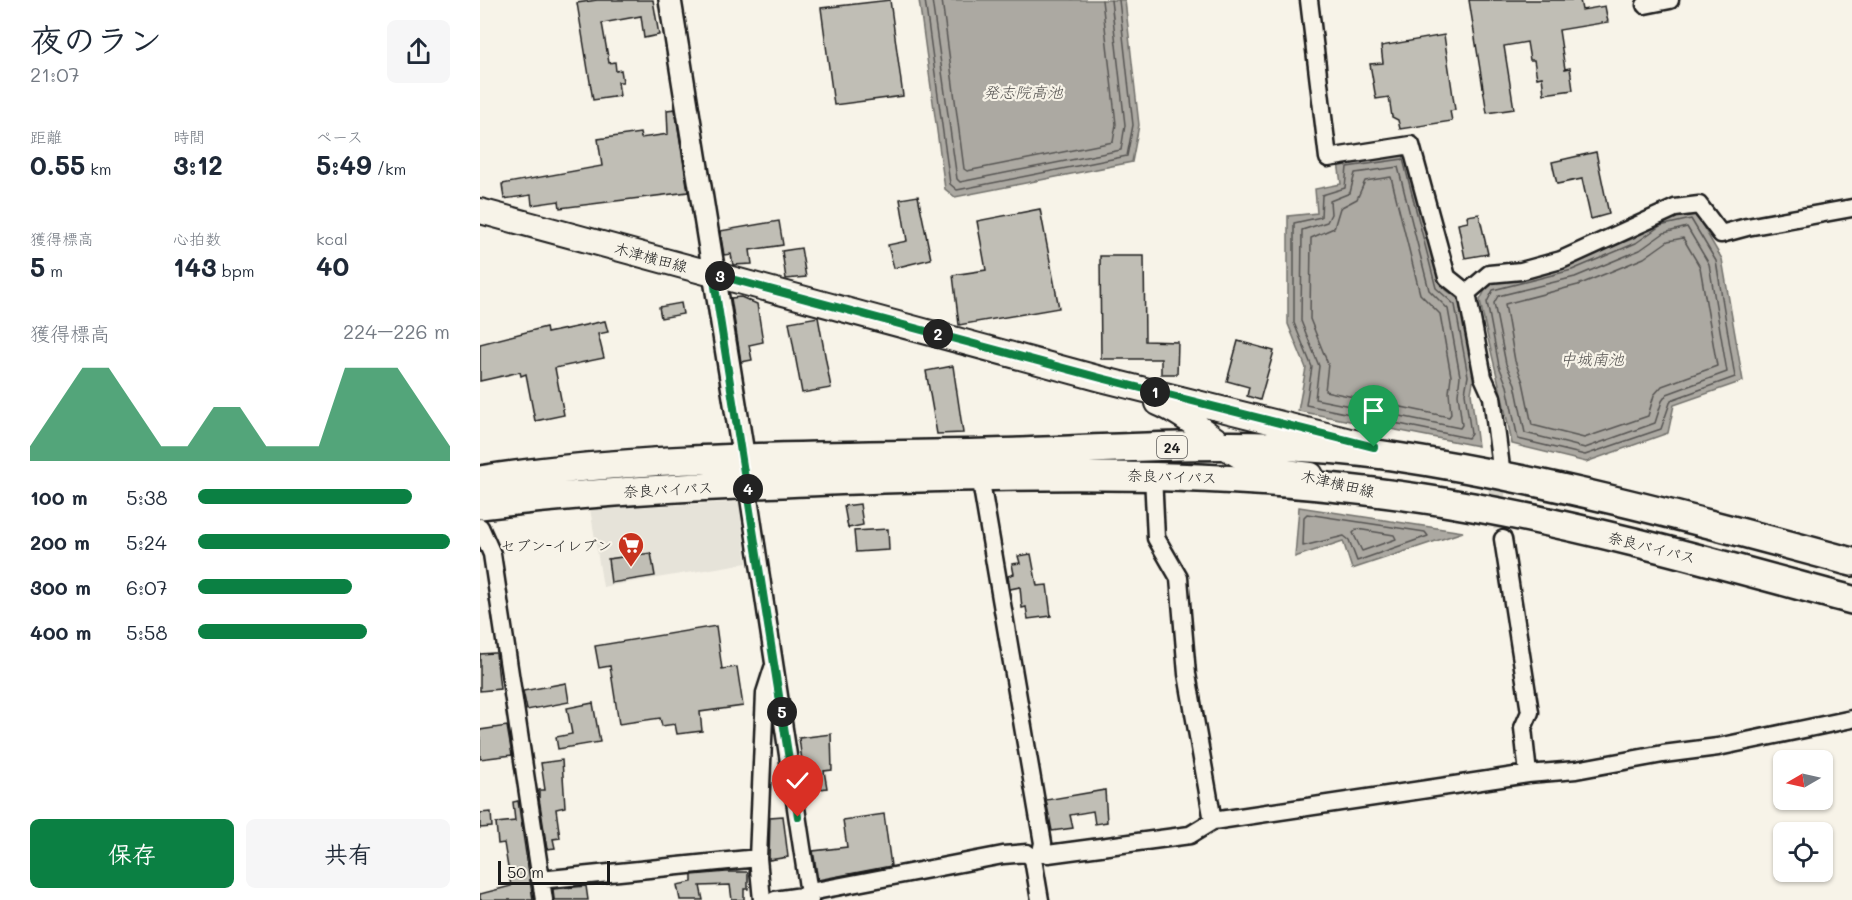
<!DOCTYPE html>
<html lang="ja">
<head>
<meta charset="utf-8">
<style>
  :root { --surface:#fff; --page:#f6f6f7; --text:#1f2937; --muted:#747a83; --accent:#0b8043 }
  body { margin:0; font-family:Mali,"Klee One",sans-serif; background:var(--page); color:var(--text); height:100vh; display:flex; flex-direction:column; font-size:22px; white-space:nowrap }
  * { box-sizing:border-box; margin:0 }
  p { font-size:20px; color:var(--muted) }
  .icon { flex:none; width:33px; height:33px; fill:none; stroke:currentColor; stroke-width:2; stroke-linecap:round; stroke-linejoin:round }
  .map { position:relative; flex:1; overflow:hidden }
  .details { display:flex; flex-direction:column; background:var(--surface); width:480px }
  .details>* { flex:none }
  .needle { width:39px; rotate:261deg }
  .tools { position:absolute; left:1293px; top:750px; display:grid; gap:12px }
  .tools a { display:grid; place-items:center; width:60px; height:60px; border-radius:9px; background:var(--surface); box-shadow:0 2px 4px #0004; font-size:30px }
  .scale { position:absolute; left:18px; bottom:15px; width:112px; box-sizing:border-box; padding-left:6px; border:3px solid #1c1c1c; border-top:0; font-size:16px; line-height:21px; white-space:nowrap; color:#1c1c1c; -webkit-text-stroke:4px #f7f3e8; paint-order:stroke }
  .pin { position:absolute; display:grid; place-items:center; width:51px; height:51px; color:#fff; margin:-62px -26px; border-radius:50% 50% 50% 0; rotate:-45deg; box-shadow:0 0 6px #0007 }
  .pin .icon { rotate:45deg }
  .km { position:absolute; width:30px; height:30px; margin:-15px; border-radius:50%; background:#222; color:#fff; font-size:16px; line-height:30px; text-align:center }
  .round { display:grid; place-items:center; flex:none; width:63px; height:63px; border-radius:9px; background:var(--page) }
  .head { display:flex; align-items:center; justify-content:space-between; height:102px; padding:0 30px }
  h1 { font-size:33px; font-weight:700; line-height:45px }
  .figures { display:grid; grid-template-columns:repeat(3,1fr); gap:9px; height:102px; padding:6px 30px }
  .figures div { display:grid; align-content:center }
  .figures b { font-size:26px; font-weight:700 }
  .figures small { font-size:16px; font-weight:400 }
  .figures p { font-size:16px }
  .chart { height:168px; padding:12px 30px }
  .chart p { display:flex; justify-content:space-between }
  .chart svg { width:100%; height:108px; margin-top:6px; fill:var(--accent); opacity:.7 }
  .primary-button { display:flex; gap:12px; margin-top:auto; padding:12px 30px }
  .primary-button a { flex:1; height:69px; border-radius:9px; background:var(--accent); color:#fff; font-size:24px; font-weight:700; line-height:69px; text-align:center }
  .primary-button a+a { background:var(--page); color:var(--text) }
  ul { padding:0 30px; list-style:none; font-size:20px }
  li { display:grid; grid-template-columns:96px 72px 1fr; align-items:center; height:45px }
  li i { height:15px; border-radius:8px; background:var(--accent) }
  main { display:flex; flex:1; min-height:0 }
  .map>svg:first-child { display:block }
</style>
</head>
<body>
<main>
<section class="details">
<div class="head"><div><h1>夜のラン</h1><p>21:07</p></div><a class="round"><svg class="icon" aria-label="share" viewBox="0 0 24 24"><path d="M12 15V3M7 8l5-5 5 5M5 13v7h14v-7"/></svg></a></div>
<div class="figures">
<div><p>距離</p><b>0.55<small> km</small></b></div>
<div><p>時間</p><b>3:12</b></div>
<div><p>ペース</p><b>5:49<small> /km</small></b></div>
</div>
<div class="figures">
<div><p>獲得標高</p><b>5<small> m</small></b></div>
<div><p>心拍数</p><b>143<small> bpm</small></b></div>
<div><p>kcal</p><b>40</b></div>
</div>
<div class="chart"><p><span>獲得標高</span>224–226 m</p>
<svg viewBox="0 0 160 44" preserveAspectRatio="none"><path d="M0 44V38L10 22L20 6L30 6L40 22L50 38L60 38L70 22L80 22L90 38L100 38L110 38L120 6L130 6L140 6L150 22L160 38V44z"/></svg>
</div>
<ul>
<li><b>100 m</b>5:38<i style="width:85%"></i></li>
<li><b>200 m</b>5:24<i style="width:100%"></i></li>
<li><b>300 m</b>6:07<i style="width:61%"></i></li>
<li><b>400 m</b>5:58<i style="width:67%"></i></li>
</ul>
<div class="primary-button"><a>保存</a><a>共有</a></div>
</section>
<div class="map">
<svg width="1372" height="900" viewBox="0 0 1372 900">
  <rect width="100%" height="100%" fill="#f7f3e8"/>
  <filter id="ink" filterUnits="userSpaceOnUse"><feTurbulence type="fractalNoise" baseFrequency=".0167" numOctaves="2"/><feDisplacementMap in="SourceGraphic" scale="12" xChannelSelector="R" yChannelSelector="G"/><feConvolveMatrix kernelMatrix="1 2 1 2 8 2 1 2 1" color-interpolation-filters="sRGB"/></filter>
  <g filter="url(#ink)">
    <!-- built -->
    <path fill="#e6e3d9" d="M 259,502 L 267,563 L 123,587 L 110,509 Z"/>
    <!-- water -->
    <path fill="#aca9a2" stroke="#72716c" stroke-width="1.5" d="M 439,0 L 645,0 L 659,125 L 652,162 L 475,197 L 465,189 Z
      M 925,152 L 929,154 L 961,286 L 981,301 L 994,376 L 991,393 L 998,446 L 818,411 L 826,368 L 808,324 L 808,216 L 837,213 L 835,189 L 861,184 L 858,162 Z
      M 1214,211 L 1242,259 L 1263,381 L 1194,405 L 1188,433 L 1106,462 L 1032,444 C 1023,395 1009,349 1000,300 L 1009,283 L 1090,264 L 1154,238 L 1178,221 Z
      M 819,507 L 983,532 L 872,569 L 863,541 L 815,557 Z"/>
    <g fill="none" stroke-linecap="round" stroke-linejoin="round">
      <!-- shore -->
      <path stroke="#565452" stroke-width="1.5" d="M 445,0 L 470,184 L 477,190 L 647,156 L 653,125 L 639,0
        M 452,0 L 477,179 L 480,182 L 641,150 L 645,125 L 631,0
        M 462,0 L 484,169 L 487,171 L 633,142 L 636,124 L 622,0
        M 923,159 L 956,288 L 975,305 L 988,376 L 985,393 L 991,434 L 988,438 L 826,405 L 832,367 L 814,323 L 814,223 L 841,217 L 842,195 L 865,188 L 867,167 Z
        M 918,167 L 949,290 L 968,309 L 980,376 L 978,394 L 982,425 L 980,428 L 835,399 L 839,366 L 821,321 L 822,230 L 847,222 L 851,214 L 850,201 L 870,193 L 875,173 Z
        M 911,177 L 940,294 L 960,314 L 971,376 L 969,392 L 971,414 L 969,417 L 845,391 L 848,364 L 830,319 L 831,238 L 854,228 L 860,208 L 877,199 L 885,181 Z
        M 1211,219 L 1236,261 L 1255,377 L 1191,400 L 1181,429 L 1105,455 L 1038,439 L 1027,386 L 1019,366 L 1007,302 L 1013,290 L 1092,270 L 1156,243 L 1180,226 Z
        M 1207,227 L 1229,264 L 1247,372 L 1187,394 L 1182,401 L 1175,423 L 1105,448 L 1045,433 L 1035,384 L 1026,364 L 1014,303 L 1018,296 L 1095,277 L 1160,250 L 1184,233 Z
        M 1203,238 L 1220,267 L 1237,366 L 1182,386 L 1174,395 L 1168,416 L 1104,438 L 1052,425 L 1043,382 L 1035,361 L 1025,304 L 1098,285 L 1164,258 L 1188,241 Z
        M 827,514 L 945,532 L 948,536 L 877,561 L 869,540 L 864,536 L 823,546 L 824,517 Z
        M 877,529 L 914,535 L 916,539 L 882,551 L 873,533 Z"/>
    </g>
    <!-- building -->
    <path fill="#c0beb5" stroke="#1c1c1c" stroke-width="1.5" d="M 117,0 L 173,0 L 179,35 L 164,38 L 161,16 L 122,23 L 129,63 L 135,62 L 136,71 L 141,70 L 143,82 L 138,82 L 140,96 L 113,100 L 97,3 Z
      M 410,0 L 423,96 L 354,105 L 341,8 Z
      M 989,0 L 1100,0 L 1102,10 L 1125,6 L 1128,22 L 1079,30 L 1085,69 L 1090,68 L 1093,90 L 1064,94 L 1062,77 L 1057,78 L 1054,60 L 1050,60 L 1047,42 L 1024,46 L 1034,109 L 1007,113 Z
      M 964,35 L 975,110 L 970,111 L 972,121 L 920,129 L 918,120 L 912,117 L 909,97 L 896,99 L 890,64 L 903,63 L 901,46 Z
      M 195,109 L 208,192 L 80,208 L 79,201 L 52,205 L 51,195 L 24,199 L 22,184 L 122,166 L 118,139 L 160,133 L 161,138 L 188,134 L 187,110 Z
      M 1116,152 L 1129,214 L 1111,219 L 1102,179 L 1077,184 L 1072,162 Z
      M 438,196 L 451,259 L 414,268 L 408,245 L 427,241 L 420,199 Z
      M 560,209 L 579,308 L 479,325 L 473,275 L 506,270 L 497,221 Z
      M 999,214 L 1008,254 L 985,258 L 978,224 L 988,222 L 987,216 Z
      M 299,221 L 303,245 L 270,250 L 272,264 L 253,265 L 251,254 L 244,255 L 240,231 Z
      M 321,248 L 326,277 L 306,279 L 302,251 Z
      M 620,256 L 664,256 L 665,341 L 698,342 L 697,374 L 681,374 L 681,359 L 621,359 Z
      M 261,297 L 277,304 L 283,342 L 269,345 L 272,360 L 261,362 L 251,298 Z
      M 201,303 L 203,314 L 181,318 L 179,307 Z
      M 338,317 L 351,388 L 322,393 L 309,322 Z
      M 125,321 L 128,332 L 118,334 L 124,358 L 75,368 L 84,415 L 55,421 L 46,374 L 41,376 L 40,372 L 0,381 L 0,344 L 66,327 L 67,333 Z
      M 758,341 L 794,351 L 780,400 L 767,396 L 769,387 L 747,381 Z
      M 473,366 L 483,433 L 457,434 L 446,371 Z
      M 380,504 L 383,525 L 368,528 L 364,506 Z
      M 408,529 L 409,550 L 376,552 L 374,531 Z
      M 171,553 L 175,576 L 131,583 L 128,559 Z
      M 551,554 L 557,586 L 567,585 L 571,616 L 548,619 L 546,607 L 542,608 L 540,587 L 530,589 L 528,576 L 534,574 L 532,564 L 540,563 L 538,556 Z
      M 236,626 L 242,669 L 257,667 L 263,706 L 220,712 L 222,731 L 197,734 L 195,724 L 182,726 L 180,718 L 139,724 L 130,666 L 119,668 L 115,646 Z
      M 14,653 L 16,653 L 20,689 L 0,691 L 0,654 Z
      M 86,683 L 89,702 L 47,710 L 43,691 Z
      M 113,703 L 120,742 L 78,749 L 76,737 L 92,734 L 87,708 Z
      M 27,726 L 32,755 L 0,759 L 0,730 Z
      M 351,734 L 352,770 L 344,771 L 347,788 L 326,791 L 319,738 Z
      M 82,760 L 85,807 L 76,809 L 80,838 L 73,839 L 75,848 L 67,849 L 59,798 L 59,790 L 65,790 L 61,763 Z
      M 625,790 L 627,822 L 615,824 L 613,811 L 590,815 L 593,828 L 572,831 L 566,800 Z
      M 38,801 L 53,900 L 0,900 L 0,894 L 31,886 L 24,843 L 18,844 L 16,823 L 35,821 L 33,802 Z
      M 11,812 L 12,827 L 0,828 L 0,813 Z
      M 404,814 L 411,866 L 338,880 L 333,851 L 367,847 L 363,820 Z
      M 303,816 L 308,857 L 289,860 L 290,817 Z
      M 246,872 L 268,872 L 268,889 L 264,889 L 264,900 L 252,900 L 250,885 L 220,886 L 223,900 L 200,900 L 197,885 L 212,882 L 212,875 Z
      M 106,886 L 108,900 L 74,900 L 73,889 Z"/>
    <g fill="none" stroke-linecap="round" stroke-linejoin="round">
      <!-- minor-tunnel -->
      <path stroke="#d6d3c9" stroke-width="16" stroke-dasharray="16 8" stroke-linecap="butt" d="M 1013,465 L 1023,539"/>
      <!-- minor casing -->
      <g stroke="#1c1c1c" stroke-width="21">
        <path id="minor" d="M 829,0 L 848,158 L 931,145 L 967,277 L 987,293 L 1003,377 L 1012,397 L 1022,475
          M 1165,5 L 1190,0
          M 987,293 L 1009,274 L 1041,271 L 1081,260 L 1195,208 L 1219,205 L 1241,234 L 1267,227 L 1372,208
          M 673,475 L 676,538 L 699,578 L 707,674 L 733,821
          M 500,476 L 563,843 L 561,852 L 553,859 L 560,900
          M 267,485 L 330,900
          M 0,527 L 12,554 L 64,900
          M 1023,539 L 1050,712 L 1043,728 L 1048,774
          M 561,852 L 568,854 L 710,835 L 733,821 L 1048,774 L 1096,770 L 1183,754 L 1238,747 L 1372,719
          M 60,880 L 278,858
          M 330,892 L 523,855 L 547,853 L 553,859
          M 282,900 L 278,858 L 285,693 L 293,668
          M 295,900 L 329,895"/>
      </g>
      <!-- tertiary casing -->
      <g stroke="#1c1c1c" stroke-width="26">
        <path id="tertiary" d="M 190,0 L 266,472"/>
      </g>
      <!-- secondary casing -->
      <g stroke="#1c1c1c" stroke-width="28">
        <path id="secondary" d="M 0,211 L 621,379 L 882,444
          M 678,403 C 714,418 740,449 776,464 C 793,471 813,473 831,475"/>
      </g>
      <!-- trunk casing -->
      <g stroke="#1c1c1c" stroke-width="32">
        <path id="trunk" d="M 0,480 C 167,454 339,457 507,453 C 641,449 778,437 911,456 C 1066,479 1220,521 1372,562
          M 0,505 C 134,489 268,484 403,479 C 601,473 798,471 993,507 C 1121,530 1246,566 1372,600"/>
      </g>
      <!-- minor -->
      <use href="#minor" stroke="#f7f3e8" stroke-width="16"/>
      <!-- tertiary -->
      <use href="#tertiary" stroke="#f7f3e8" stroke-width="21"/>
      <!-- secondary -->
      <use href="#secondary" stroke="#f7f3e8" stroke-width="24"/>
      <!-- trunk -->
      <use href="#trunk" stroke="#f7f3e8" stroke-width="27"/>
    </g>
  </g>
  <g fill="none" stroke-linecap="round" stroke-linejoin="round" filter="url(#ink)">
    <!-- route casing -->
    <g stroke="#fff" stroke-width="12">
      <path id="route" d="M 318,817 L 233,274 L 621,378 L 894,447"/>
    </g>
    <!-- route -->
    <use href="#route" stroke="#0b8043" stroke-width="8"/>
  </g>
  <!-- icons -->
  <defs>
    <g id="supermarket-pin" transform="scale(1.35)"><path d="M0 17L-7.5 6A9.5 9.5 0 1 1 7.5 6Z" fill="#c8321e" stroke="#f7f3e8"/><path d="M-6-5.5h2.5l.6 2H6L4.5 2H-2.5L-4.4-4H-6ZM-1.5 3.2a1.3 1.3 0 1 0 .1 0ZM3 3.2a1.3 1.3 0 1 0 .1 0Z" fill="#fff"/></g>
  </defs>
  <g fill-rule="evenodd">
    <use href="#supermarket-pin" x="151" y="545"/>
  </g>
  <g text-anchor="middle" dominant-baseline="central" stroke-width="4.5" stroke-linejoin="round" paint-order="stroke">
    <!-- shield labels -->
    <rect fill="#f7f3e8" stroke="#5e5c59" stroke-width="1.5" x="677" y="436" width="30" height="22" rx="4.5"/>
    <g font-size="14" font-weight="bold" fill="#1c1c1c">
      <text x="692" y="447">24</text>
    </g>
    <!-- street labels -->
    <g font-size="15" fill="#1c1c1c" stroke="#f7f3e8">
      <text transform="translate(171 257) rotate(15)">木津横田線</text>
      <text transform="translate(692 476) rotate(2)">奈良バイパス</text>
      <text transform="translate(858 483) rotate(13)">木津横田線</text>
      <text transform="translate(188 489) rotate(-3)">奈良バイパス</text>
      <text transform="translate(1172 547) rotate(14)">奈良バイパス</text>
    </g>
    <!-- poi labels -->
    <g font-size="15" fill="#1c1c1c" stroke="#f7f3e8" text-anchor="end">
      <text x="132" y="545">セブン-イレブン</text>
    </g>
    <!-- water labels -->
    <g font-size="16" font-style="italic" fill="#565452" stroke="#f7f3e8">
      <text x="543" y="91">発志院高池</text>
      <text x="1112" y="358">中城南池</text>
    </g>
  </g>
</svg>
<div class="tools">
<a><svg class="needle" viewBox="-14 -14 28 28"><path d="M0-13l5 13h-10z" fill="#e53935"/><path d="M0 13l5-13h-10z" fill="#747a83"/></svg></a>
<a><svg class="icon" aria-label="locate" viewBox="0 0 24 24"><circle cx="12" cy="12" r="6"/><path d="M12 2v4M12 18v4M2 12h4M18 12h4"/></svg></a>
</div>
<div class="scale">50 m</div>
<div class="pin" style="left:894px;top:447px;background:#1e9e55"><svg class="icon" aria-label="arrive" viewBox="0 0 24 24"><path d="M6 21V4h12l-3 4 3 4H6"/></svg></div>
<div class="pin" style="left:318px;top:817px;background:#d93025"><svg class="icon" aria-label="check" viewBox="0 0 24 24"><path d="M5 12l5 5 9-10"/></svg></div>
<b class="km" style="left:675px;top:392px">1</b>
<b class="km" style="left:458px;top:334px">2</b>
<b class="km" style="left:240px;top:276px">3</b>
<b class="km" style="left:268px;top:489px">4</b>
<b class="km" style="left:302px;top:712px">5</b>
</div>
</main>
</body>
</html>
